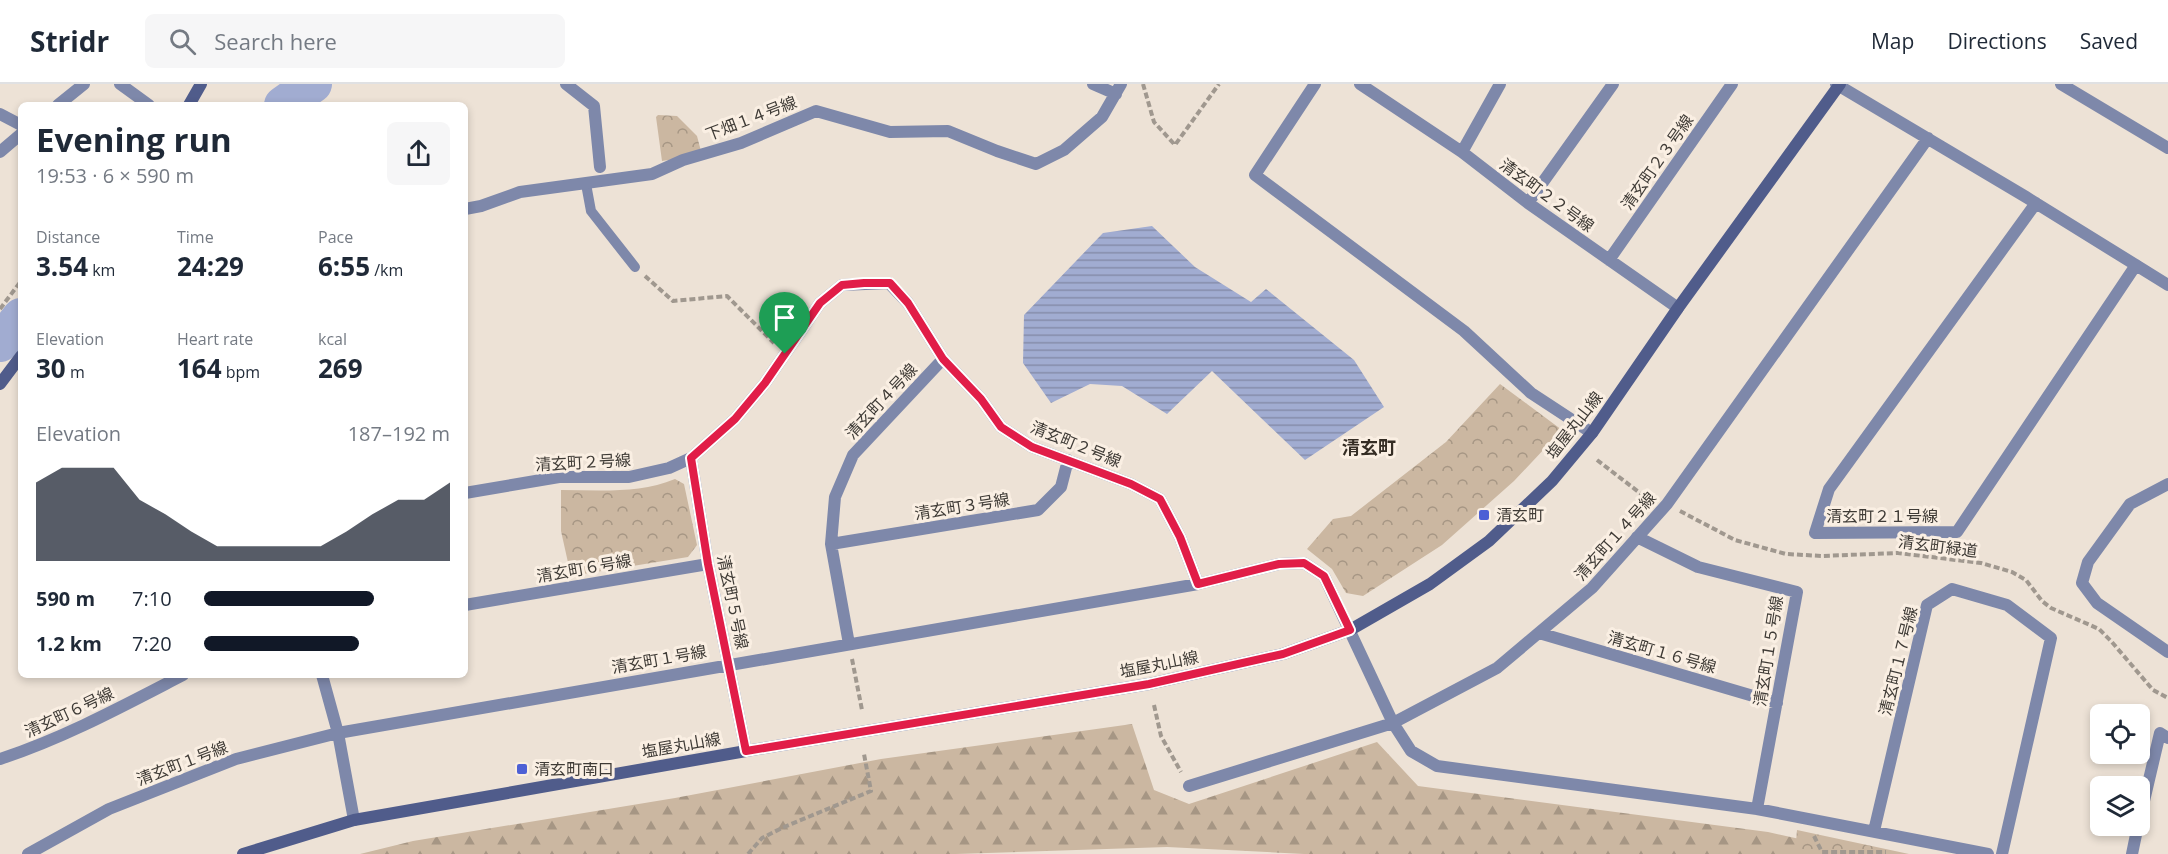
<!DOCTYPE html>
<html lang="en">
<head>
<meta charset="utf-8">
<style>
  :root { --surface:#fff; --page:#f6f6f7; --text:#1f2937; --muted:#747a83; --line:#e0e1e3; --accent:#111827 }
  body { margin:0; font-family:"Open Sans","Noto Sans JP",sans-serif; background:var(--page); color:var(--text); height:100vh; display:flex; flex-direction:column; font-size:22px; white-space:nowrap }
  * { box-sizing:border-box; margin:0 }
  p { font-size:20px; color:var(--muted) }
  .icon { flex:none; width:33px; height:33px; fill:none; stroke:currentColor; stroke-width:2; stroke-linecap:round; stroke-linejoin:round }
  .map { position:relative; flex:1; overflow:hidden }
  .details { position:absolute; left:18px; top:18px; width:450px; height:576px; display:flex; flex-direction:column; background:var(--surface); border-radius:9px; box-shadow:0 3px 9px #0003 }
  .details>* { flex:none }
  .tools { position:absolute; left:2090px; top:620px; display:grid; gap:12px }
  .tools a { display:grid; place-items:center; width:60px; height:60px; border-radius:9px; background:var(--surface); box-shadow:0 3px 9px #0003; font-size:30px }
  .pin { position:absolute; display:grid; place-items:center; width:51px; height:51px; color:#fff; margin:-62px -26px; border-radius:50% 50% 50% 0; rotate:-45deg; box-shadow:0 0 6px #0007 }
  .pin .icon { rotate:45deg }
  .round { display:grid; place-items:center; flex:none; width:63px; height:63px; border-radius:9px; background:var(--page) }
  .head { display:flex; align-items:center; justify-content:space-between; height:102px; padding:0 18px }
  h1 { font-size:33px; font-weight:700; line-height:45px }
  .metrics { display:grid; grid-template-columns:repeat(3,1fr); gap:9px; height:102px; padding:6px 18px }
  .metrics div { display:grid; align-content:center }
  .metrics b { font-size:26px; font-weight:700 }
  .metrics small { font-size:16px; font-weight:400 }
  .metrics p { font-size:16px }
  .chart { height:168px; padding:12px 18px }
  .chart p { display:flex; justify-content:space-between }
  .chart svg { width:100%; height:108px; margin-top:6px; fill:var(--accent); opacity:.7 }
  ul { padding:0 18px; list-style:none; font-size:20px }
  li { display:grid; grid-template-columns:96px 72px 1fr; align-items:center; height:45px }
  li i { height:15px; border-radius:8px; background:var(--accent) }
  header { display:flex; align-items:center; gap:36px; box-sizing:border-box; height:84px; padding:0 30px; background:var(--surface); border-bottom:2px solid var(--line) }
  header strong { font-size:28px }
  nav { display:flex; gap:33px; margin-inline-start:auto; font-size:21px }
  .search { width:420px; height:54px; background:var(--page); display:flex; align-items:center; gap:15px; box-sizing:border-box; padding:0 21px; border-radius:9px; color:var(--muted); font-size:22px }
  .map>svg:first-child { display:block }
</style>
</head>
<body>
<header>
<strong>Stridr</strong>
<div class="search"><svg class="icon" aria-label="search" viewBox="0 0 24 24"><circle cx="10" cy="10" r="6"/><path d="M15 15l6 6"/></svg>Search here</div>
<nav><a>Map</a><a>Directions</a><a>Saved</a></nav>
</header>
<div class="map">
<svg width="2168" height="770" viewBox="0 0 2168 770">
  <defs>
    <pattern id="forest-firs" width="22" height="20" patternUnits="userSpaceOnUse" patternTransform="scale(1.5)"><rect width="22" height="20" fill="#cbb7a1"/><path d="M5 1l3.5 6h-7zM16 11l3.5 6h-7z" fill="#a69684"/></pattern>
    <pattern id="park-crowns" width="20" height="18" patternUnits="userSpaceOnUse" patternTransform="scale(1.5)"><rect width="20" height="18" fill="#cbb7a1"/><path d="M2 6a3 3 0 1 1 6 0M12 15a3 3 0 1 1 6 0" fill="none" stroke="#a69684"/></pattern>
    <pattern id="water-rules" width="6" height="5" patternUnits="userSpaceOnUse" patternTransform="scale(1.5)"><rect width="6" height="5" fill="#a1acd1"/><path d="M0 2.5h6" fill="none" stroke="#858daa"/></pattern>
  </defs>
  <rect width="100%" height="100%" fill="#ede2d6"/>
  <!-- forest -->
  <path fill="url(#forest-firs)" d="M 1132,640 L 1154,706 L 1189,720 L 1377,658 L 1418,702 L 1768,748 L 1868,770 L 1304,770 L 1167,763 L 956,770 L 360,770 L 413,757 L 675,714 L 881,675 Z"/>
  <!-- park -->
  <path fill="url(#park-crowns)" d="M 658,31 L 677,32 L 697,52 L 702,71 L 662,77 L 656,33 Z
    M 1500,300 L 1562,346 L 1514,397 L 1442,461 L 1363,512 L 1346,509 L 1332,485 L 1307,465 L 1333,435 L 1351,432 L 1446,358 Z
    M 675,395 L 684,400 L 697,461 L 688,473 L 571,492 L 561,447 L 561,406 C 599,406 639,410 675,395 Z
    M 1797,746 L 1909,770 L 1795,770 Z"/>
  <!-- water -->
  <path fill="url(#water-rules)" d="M 1152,142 L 1195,183 L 1251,218 L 1266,205 L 1354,276 L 1384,323 L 1305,376 L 1212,287 L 1167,330 L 1122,302 L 1090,300 L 1051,319 L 1023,279 L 1024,231 L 1103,149 Z"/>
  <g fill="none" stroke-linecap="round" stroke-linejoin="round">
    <!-- river -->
    <path stroke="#a1acd1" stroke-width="38" d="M 283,21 L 313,0
      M 0,259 L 21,233"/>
    <!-- path -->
    <path stroke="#a0988f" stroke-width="4" stroke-dasharray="6 3" stroke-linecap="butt" d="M 1143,0 L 1154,38 L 1175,61 L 1219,0
      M 645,192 L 673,217 L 727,212 L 774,259
      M 0,225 L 21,197
      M 1597,376 L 1649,416
      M 1680,427 L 1735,456 L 1786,470 L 1822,472 L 1898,469 L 1981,479 L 2012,488 L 2026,496 L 2042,517 L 2051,524 L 2099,545 L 2111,557 L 2153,606 L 2168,614
      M 852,575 L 862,626
      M 1154,621 L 1161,652 L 1181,688
      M 1814,752 L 1822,768 L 1886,768
      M 748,770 L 762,754 L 784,743 L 871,707 L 864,670"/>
    <!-- lane -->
    <path stroke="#7e88aa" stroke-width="10" d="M 586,100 L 591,127 L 635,183"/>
    <!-- street -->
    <path stroke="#7e88aa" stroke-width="12" d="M 120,0 L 149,21
      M 566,0 L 594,22 L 600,83
      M 1093,0 L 1116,10
      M 1315,0 L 1255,91 L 1464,247 L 1531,309 L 1592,349
      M 1360,0 L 1462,68
      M 1500,0 L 1462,68 L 1528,119 L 1678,224
      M 1836,0 L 2026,113 L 2168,201
      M 2061,0 L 2168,64
      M 58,21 L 84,0
      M 0,30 L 21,41
      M 0,68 L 21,50
      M 1528,119 L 1613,0
      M 2036,119 L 1829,405 L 1815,449 L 1957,448 L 2136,181
      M 465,125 L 481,122 L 520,108 L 652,90 L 683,76 L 741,59 L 816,27 L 890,48 L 948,47 L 997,67 L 1036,80 L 1064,66 L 1102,33 L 1121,0
      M 1609,176 L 1732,0
      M 691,374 L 708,480 L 746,667
      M 2168,400 L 2130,420 L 2088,478 L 2082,499 L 2097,519 L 2168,568
      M 465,409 L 559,393 L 629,393 L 669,384 L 691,374 L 735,335 L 765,299 L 820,219 L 842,201 L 889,199 L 908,219 L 943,275 L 981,315 L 1001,343 L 1032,363 L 1131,400 L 1160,415 L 1180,453 L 1198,500
      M 1637,453 L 1698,483 L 1797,508 L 1757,725
      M 831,460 L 1038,426 L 1061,403 L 1068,376
      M 465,521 L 708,480
      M 1539,549 L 1777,619
      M 849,560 L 831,460 L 835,413 L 853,371 L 943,275
      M 322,591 L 338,649 L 354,736
      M 0,675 C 64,654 123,622 183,591
      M 1189,702 L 1393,639 L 1497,584 L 1592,504 L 1667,420 L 1928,54
      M 2139,738 L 2160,649 L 2168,654
      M 1874,747 L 1927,521 L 1952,505 L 2007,521 L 2051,554 L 2002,770
      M 28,770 L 109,725 L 236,675 L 338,649 L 1198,500 L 1279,480 L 1304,479 L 1324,492 L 1393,639 L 1411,667 L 1437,682 L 1757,725 L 1988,770
      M 2132,770 L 2138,741"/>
    <!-- secondary -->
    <path stroke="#505c8b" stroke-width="12" d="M 189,21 L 201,0
      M 0,300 L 21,272
      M 243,770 L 354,736 L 746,667 L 1149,600 L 1283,570 L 1350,546 L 1430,500 L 1489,457 L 1552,397 L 1592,349 L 1678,224 L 1840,0"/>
  </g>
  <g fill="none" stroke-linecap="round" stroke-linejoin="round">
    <!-- route casing -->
    <g stroke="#fff" stroke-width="12">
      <path id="route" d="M 864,199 L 890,199 L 908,219 L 943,275 L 981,315 L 1001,343 L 1032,363 L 1131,400 L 1160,415 L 1180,453 L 1198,500 L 1279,480 L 1304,479 L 1324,492 L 1350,546 L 1283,570 L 1149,600 L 746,667 L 708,480 L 691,374 L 735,335 L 765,299 L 820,219 L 842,201 Z"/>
    </g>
    <!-- route -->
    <use href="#route" stroke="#e11d48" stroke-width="8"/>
  </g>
  <!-- markers -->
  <g fill="#4d60d5" stroke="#faefe3" stroke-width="2">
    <rect x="1478" y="425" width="12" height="12" rx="3"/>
    <rect x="516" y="679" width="12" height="12" rx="3"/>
  </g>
  <g text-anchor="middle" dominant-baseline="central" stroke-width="6" stroke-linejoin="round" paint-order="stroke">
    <!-- street labels -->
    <g font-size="16" fill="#3f3b36" stroke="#faefe3">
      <text transform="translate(751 34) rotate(-21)">下畑１４号線</text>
      <text transform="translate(1657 78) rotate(-55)">清玄町２３号線</text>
      <text transform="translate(1547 111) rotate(36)">清玄町２２号線</text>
      <text transform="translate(881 317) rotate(-47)">清玄町４号線</text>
      <text transform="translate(1574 341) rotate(-52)">塩屋丸山線</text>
      <text transform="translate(1076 360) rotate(22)">清玄町２号線</text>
      <text transform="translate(583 378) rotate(-3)">清玄町２号線</text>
      <text transform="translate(962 422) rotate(-9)">清玄町３号線</text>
      <text x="1882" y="432">清玄町２１号線</text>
      <text transform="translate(1615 452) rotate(-48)">清玄町１４号線</text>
      <text transform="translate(1938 462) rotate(7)">清玄町緑道</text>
      <text transform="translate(584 484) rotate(-10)">清玄町６号線</text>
      <text transform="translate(733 518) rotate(78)">清玄町５号線</text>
      <text transform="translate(1768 567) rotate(-81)">清玄町１５号線</text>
      <text transform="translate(1662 568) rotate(16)">清玄町１６号線</text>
      <text transform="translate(659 575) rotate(-10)">清玄町１号線</text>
      <text transform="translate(1898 577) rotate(-76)">清玄町１７号線</text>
      <text transform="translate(1159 580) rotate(-11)">塩屋丸山線</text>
      <text transform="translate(69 628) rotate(-25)">清玄町６号線</text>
      <text transform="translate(681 661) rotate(-10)">塩屋丸山線</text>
      <text transform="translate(182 679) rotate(-21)">清玄町１号線</text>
    </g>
    <!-- poi labels -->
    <g font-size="16" fill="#3f3b36" stroke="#faefe3" text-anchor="start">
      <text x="1496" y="431">清玄町</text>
      <text x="534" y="685">清玄町南口</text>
    </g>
    <!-- neighbourhood labels -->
    <g font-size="18" font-weight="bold" fill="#352d24" stroke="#faefe3">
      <text x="1369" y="363">清玄町</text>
    </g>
  </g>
</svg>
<div class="tools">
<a><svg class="icon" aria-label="locate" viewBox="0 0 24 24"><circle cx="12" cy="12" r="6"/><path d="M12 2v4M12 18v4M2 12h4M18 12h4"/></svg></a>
<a><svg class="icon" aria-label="layers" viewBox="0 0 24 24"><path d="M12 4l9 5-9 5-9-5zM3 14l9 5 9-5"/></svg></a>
</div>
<div class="pin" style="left:785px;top:270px;background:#1e9e55"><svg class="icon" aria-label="arrive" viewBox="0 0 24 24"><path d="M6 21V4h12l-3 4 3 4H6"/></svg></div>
<section class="details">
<div class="head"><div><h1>Evening run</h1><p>19:53 · 6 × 590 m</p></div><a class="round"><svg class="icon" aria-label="share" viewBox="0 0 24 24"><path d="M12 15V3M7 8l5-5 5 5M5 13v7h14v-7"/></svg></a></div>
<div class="metrics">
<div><p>Distance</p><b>3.54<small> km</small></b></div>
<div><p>Time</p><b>24:29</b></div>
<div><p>Pace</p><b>6:55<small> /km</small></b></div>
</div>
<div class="metrics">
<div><p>Elevation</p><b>30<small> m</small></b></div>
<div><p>Heart rate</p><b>164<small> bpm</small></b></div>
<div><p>kcal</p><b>269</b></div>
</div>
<div class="chart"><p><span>Elevation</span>187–192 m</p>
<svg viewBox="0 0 160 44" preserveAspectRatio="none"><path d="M0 44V12L10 6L20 6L30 6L40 19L50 25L60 32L70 38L80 38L90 38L100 38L110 38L120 32L130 25L140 19L150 19L160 12V44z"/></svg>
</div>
<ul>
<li><b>590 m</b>7:10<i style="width:69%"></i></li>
<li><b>1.2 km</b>7:20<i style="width:63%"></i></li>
</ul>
</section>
</div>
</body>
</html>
